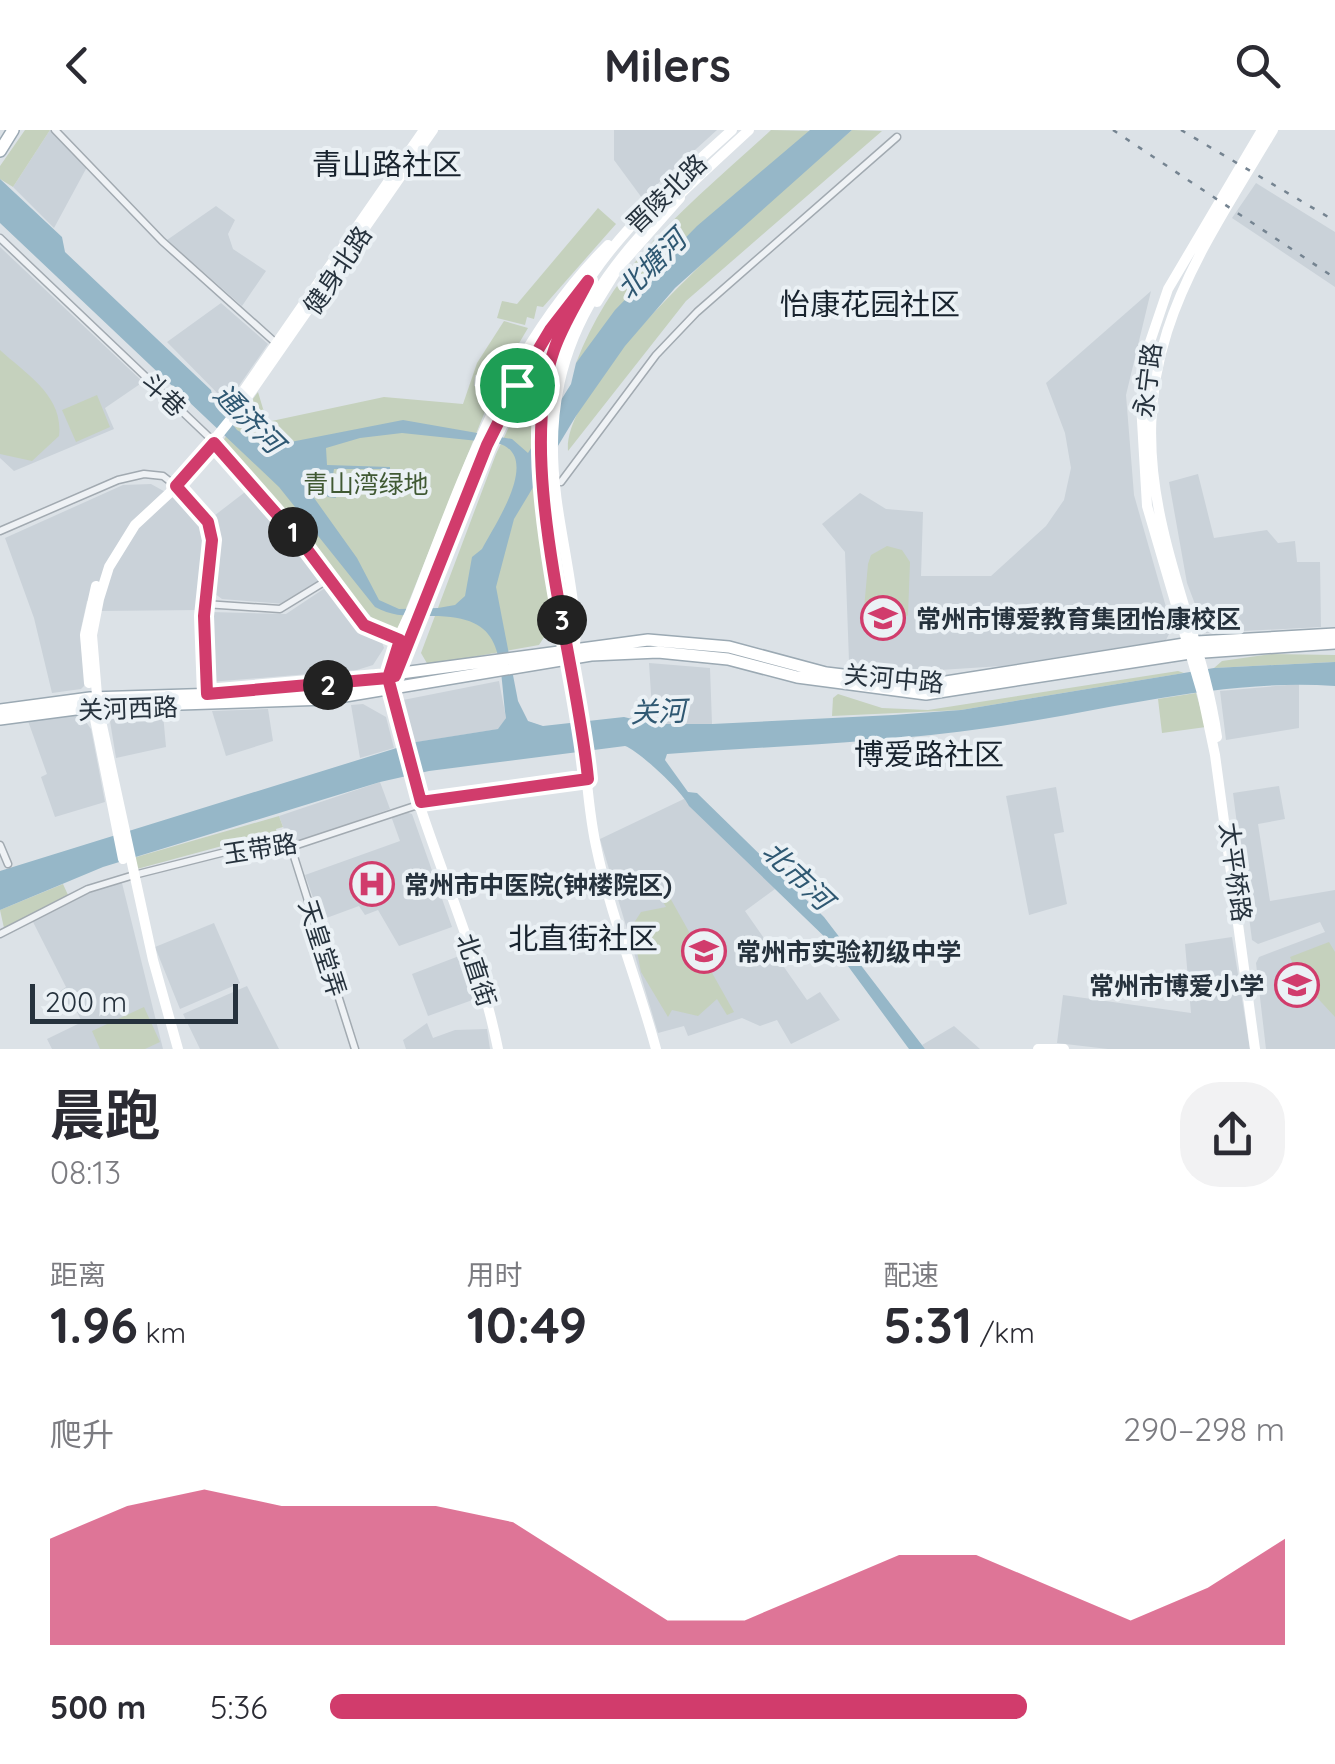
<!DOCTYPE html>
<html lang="zh">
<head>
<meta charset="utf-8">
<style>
  :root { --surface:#fff; --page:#f2f2f3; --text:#2b2b33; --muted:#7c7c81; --accent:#d13c6c }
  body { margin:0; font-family:Quicksand,"Noto Sans SC",sans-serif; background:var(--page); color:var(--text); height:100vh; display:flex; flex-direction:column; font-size:38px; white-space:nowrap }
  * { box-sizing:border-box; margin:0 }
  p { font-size:32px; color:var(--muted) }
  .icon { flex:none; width:55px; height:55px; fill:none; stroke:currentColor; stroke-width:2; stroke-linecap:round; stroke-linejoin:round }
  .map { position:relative; height:919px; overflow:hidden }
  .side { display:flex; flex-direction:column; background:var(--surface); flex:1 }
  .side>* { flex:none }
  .scale { position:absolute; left:30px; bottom:25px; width:208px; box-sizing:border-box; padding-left:10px; border:5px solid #26323d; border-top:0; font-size:28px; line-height:35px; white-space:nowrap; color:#26323d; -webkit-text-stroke:8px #ebf1f5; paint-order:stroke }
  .pin { position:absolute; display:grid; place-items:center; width:85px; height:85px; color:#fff; margin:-42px; border:5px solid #fff; border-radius:50%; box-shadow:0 2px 10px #0007 }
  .km { position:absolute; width:50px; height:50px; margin:-25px; border-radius:50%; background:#222; color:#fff; font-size:28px; line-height:50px; text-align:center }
  .round { display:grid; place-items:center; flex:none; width:105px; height:105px; border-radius:40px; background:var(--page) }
  .summary { display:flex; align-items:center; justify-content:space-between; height:170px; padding:0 50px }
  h1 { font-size:55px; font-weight:700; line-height:75px }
  .figures { display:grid; grid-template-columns:repeat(3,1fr); gap:15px; height:170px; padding:10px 50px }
  .figures div { display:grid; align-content:center }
  .figures b { font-size:50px; font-weight:700 }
  .figures small { font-size:28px; font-weight:400 }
  .figures p { font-size:28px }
  .chart { height:280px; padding:20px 50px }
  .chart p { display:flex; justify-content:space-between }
  .chart svg { width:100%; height:180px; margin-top:10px; fill:var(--accent); opacity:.7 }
  ul { padding:0 50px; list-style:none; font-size:32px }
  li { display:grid; grid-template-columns:160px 120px 1fr; align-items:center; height:75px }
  li i { height:25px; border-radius:12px; background:var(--accent) }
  header { display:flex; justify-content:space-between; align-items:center; height:130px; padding:0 50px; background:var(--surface); font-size:45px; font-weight:700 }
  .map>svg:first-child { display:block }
</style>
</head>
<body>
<header><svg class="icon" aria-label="back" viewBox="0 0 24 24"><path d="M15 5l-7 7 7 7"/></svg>Milers<svg class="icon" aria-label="search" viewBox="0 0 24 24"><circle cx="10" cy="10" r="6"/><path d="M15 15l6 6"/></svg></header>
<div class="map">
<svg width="1335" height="919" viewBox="0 0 1335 919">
  <rect width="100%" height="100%" fill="#dce2e7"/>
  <!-- built -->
  <path fill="#cad2d9" d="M 50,0 L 87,37 L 54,98 L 13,57 Z
    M 614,0 L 717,0 L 642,68 L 614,30 Z
    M 1256,53 L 1335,102 L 1335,157 L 1232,88 Z
    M 216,76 L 235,90 L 228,104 L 233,119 L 266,141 L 242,176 L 167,110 Z
    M 0,117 L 143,252 L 105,278 L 114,299 L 14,341 L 0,328 Z
    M 1151,161 L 1126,265 L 1134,365 L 1172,498 L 1166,510 L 1002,536 L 893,543 L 849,531 L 845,422 L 822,394 L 860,363 L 886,379 L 923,382 L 921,446 L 991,446 L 1046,396 L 1064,370 L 1071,338 L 1065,303 L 1046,253 Z
    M 221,173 L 268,214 L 227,273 L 167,212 Z
    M 1198,344 L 1214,408 L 1267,400 L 1278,413 L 1295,411 L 1297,432 L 1320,432 L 1321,497 L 1206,503 L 1187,453 L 1169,352 Z
    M 151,354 L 178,369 L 197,385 L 205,400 L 209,416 L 200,480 L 99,481 L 102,472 L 87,471 L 80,503 L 85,555 L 81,559 L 52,563 L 34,488 L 5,408 L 123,355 Z
    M 249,359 L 325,448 L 284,474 L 222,469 L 211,461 L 216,407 L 210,389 Z
    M 328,456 L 369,508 L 382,512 L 384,518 L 373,535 L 357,540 L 210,552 L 211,482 L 286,484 Z
    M 649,533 L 710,538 L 712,594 L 653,594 Z
    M 499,551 L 506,588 L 499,599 L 411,613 L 403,570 Z
    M 1299,554 L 1299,598 L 1226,610 L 1220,561 Z
    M 363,574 L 386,587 L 394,618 L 360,628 L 351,575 Z
    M 268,579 L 273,611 L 226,626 L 212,581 Z
    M 163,584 L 166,617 L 116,628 L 110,591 L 116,585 Z
    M 81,585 L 91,599 L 105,672 L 55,687 L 41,647 L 47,644 L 28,591 Z
    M 380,652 L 390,679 L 290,715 L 279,686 Z
    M 1279,656 L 1285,689 L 1258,694 L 1270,771 L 1335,760 L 1335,919 L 1266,919 L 1256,833 L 1259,827 L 1325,802 L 1320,792 L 1258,814 L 1252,810 L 1233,663 Z
    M 1056,657 L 1064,702 L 1054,704 L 1067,774 L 1029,785 L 1006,666 Z
    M 686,668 L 775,759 L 745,781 L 807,870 L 820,862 L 840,890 L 791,914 L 777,890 L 760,896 L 742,888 L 688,906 L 684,896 L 658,903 L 600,709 Z
    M 405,682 L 412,684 L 452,797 L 399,816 L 378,780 L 365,785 L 359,776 L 321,790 L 305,745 L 400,711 L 391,686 Z
    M 122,753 L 163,919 L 52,919 L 47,909 L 82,892 L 73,874 L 69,875 L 59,862 L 66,857 L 32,790 L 89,761 Z
    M 214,793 L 240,853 L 180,879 L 155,817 Z
    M 1232,807 L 1250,919 L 1108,919 L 1057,913 L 1063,865 L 1191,883 L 1185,814 Z
    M 467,823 L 480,860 L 478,868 L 428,886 L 412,844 Z
    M 247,856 L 279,919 L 200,919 L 183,884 Z
    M 427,893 L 433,908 L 455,900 L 487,899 L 490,919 L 406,919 L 403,910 Z
    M 954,896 L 980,919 L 925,919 L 922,915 Z"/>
  <!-- green -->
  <path fill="#c5d1bd" d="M 25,0 L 50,0 L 13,57 L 0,49 L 0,36 Z
    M 771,0 L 810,1 L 649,142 L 576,233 C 616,129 692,73 771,0 Z
    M 852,0 L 882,1 L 686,171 L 568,321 C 562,242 790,54 852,0 Z
    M 598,78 L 616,94 L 543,177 L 537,176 L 534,189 L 527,187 L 525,195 L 497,188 L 502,171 L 517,174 Z
    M 504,191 L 528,198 L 498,249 L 475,245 L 474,256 L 494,259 L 397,501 L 378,495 L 222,312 L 258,262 L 267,292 L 384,267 L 463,274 L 477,233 Z
    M 0,220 C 26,244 64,266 59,306 L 32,331 L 0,324 Z
    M 537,238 L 530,332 L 552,495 L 539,515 L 428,535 L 421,523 L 496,324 Z
    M 97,265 L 110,297 L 76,312 L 62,280 Z
    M 887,416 L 902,420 L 910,432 L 908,485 L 891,500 L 863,490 L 868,434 L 871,425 Z
    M 1271,524 L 1335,525 L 1335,532 L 1214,538 L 1222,531 Z
    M 1178,541 L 1184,543 L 961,580 L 832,586 L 833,568 L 838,564 L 882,578 L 928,580 Z
    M 1196,563 L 1206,597 L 1162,603 L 1158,569 Z
    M 279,686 L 283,697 L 276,699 L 280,713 L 222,716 L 137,739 L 133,728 Z
    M 63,754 L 68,765 L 4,798 L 0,780 Z
    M 669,766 L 734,882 L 727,885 L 717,869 L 698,886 L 672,880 L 668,887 L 641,842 L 632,796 L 641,782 L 666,777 L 662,770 Z
    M 1329,812 L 1335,822 L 1335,887 L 1298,847 L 1290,827 Z
    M 144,877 L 160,912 L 145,919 L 100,919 L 92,901 Z"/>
  <!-- water -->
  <path fill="#96b7c8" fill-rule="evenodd" d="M 810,0 L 852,0 L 675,158 L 625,216 L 576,286 L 514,389 L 496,457 L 518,571 L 528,591 L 543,596 L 624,587 L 653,594 L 712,594 L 893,585 L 961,580 L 1214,538 L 1335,532 L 1335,556 C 1218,548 1102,582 987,598 C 881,613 773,616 667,624 L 665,630 L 688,662 L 697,663 L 824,787 L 925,919 L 909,919 L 831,813 L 689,676 C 683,662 638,620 625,616 L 429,641 L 380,652 L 103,737 L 0,780 L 0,741 L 416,612 L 498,599 L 506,588 C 498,523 506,485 429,486 C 409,486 394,487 375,477 L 279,357 L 0,93 L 0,49 L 62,107 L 65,122 L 211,260 L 213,269 L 237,300 L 265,317 L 403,290 L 512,309 L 528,323 L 571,254 L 576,233 L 615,180 L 697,96 ZM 402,303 L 497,313 C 543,325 495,394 482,419 L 472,427 L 465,466 L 455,475 L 438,478 L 399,479 L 379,470 L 357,428 L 312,365 L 311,359 L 317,355 L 328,367 L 336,368 L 335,362 L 328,361 L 328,346 L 333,345 L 334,339 L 387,339 L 386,355 L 390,355 L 390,337 L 327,335 L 326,318 L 360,308 Z"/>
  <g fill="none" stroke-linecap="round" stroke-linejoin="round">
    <!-- street casing -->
    <g stroke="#a2aab1" stroke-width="9">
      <path id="street" d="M 55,0 L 162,111 L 277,214
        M 0,108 L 210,308 L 303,414 L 364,495 L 399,509
        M 561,352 L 656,225 L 697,182 L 897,7
        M 0,401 L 118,350 L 144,344 L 163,346 L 172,353 L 207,393 L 213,410 L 204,486 L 207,563
        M 205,474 L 280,479 L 329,449
        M 0,715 L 8,734
        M 291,717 L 355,919
        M 0,804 L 88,759 L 134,745 L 249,716 L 291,717 L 445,666 L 587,649"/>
    </g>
    <!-- primary casing -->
    <g stroke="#9ba9b3" stroke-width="14">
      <path id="primary" d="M 0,21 L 13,0
        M 0,580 L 90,568 L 252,563 L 648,510 L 729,517 L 826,543 L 927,555 L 1197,512 L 1335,504
        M 0,589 L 91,577 L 327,569 L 591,525 L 658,522 L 728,529 L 797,547 L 926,564 L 1190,523 L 1335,513"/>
    </g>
    <!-- street -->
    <use href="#street" stroke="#eff2f5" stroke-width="6"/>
    <!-- secondary -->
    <path stroke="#fff" stroke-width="10" d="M 597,172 L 618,138 L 680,68
      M 235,273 L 424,0
      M 574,523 C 581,488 560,404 556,364 C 534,189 633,107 749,0
      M 394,549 C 441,419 489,279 574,168
      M 89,553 L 85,505 L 96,456
      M 91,569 L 123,729
      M 1217,607 C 1207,535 1179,470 1163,399 C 1123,229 1190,138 1273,0
      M 178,919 L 153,830 L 98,577 L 92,505 L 99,469 L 109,437 L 135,395 L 176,357 L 239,279 L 433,0
      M 498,919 C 473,793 406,677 388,549 C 385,527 407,493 415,471 C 465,342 508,215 608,115
      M 656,919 C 638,852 610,784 596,716 C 583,656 586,595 573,536 C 553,442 524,315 554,221 C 584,128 662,64 732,0
      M 1038,919 L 1064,919
      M 1255,919 L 1215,625 L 1202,563 L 1147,376 L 1141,274 L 1150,212 L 1168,159 L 1262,0"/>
    <!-- primary -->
    <use href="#primary" stroke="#fff" stroke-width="11"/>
    <!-- rail -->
    <path stroke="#758491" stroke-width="2.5" stroke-dasharray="5 10" stroke-linecap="butt" d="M 1113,0 L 1335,148
      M 1181,0 L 1335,91"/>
  </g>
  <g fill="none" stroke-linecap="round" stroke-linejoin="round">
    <!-- route casing -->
    <g stroke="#fff" stroke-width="20">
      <path id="route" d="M 517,255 L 487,315 L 395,546 L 388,548 L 400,510 L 364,495 L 303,414 L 214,313 L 176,356 L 208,392 L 212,410 L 204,486 L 207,564 L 388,548 L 421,672 L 588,649 C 577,528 514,333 554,220 C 562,196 577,173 588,151 L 550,200 L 517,255"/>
    </g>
    <!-- route -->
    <use href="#route" stroke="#d13c6c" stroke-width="12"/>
  </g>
  <!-- icons -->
  <defs>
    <g id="school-ring" transform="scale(2.25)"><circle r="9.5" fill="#ebf1f5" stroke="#d13c6c" stroke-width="1.5"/><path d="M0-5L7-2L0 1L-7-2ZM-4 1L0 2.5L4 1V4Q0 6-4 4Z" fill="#d13c6c"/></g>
    <g id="hospital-ring" transform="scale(2.25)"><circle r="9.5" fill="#ebf1f5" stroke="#d13c6c" stroke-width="1.5"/><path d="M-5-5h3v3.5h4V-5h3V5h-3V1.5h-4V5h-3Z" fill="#d13c6c"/></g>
  </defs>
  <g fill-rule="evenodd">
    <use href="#school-ring" x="883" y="488"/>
    <use href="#hospital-ring" x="372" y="754"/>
    <use href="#school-ring" x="704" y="821"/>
    <use href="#school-ring" x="1297" y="855"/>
  </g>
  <g text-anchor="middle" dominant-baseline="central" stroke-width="8" stroke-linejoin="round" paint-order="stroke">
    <!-- street labels -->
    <g font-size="25" fill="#26323d" stroke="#ebf1f5">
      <text transform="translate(666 63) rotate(-44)">晋陵北路</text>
      <text transform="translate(337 140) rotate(-56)">健身北路</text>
      <text transform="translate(1147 250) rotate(-83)">永宁路</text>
      <text transform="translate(164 264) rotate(44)">斗巷</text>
      <text transform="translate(894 548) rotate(5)">关河中路</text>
      <text transform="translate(128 578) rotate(-2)">关河西路</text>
      <text transform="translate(260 718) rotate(-9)">玉带路</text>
      <text transform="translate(1236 742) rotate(82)">太平桥路</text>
      <text transform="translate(323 818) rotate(72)">天皇堂弄</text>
      <text transform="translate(477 840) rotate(72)">北直街</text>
    </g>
    <!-- park labels -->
    <g font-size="25" fill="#405933" stroke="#ebf1f5">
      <text x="366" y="353">青山湾绿地</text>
    </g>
    <!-- poi labels -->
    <g font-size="25" font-weight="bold" fill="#26323d" stroke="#ebf1f5" text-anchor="start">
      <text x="916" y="488">常州市博爱教育集团怡康校区</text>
      <text x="404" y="754">常州市中医院(钟楼院区)</text>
      <text x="736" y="821">常州市实验初级中学</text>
      <text x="1264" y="855" text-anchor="end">常州市博爱小学</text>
    </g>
    <!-- water labels -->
    <g font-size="28" font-style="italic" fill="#2f5872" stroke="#ebf1f5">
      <text transform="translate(651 134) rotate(-45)">北塘河</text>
      <text transform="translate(249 288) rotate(45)">通济河</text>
      <text transform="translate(658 581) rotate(-2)">关河</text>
      <text transform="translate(798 745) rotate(44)">北市河</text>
    </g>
    <!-- quarter labels -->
    <g font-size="30" fill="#18232e" stroke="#ebf1f5">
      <text x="387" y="34">青山路社区</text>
      <text x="870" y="174">怡康花园社区</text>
      <text x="929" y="624">博爱路社区</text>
      <text x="583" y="808">北直街社区</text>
    </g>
  </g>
</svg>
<div class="scale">200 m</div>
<div class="pin" style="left:517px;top:255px;background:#1e9e55"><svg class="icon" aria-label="arrive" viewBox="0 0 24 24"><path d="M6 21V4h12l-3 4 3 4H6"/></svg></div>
<b class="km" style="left:293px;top:402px">1</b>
<b class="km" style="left:328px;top:555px">2</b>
<b class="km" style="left:562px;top:490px">3</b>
</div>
<section class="side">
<div class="summary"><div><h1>晨跑</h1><p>08:13</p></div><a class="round"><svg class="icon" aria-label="share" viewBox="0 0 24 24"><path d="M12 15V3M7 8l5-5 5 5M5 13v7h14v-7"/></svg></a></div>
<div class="figures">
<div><p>距离</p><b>1.96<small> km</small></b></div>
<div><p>用时</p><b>10:49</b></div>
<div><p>配速</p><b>5:31<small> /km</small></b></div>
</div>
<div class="chart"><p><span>爬升</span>290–298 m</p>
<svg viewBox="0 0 160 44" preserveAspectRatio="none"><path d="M0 44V18L10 10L20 6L30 10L40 10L50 10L60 14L70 26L80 38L90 38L100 30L110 22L120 22L130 30L140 38L150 30L160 18V44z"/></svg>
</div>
<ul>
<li><b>500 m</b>5:36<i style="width:73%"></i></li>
</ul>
</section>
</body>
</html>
